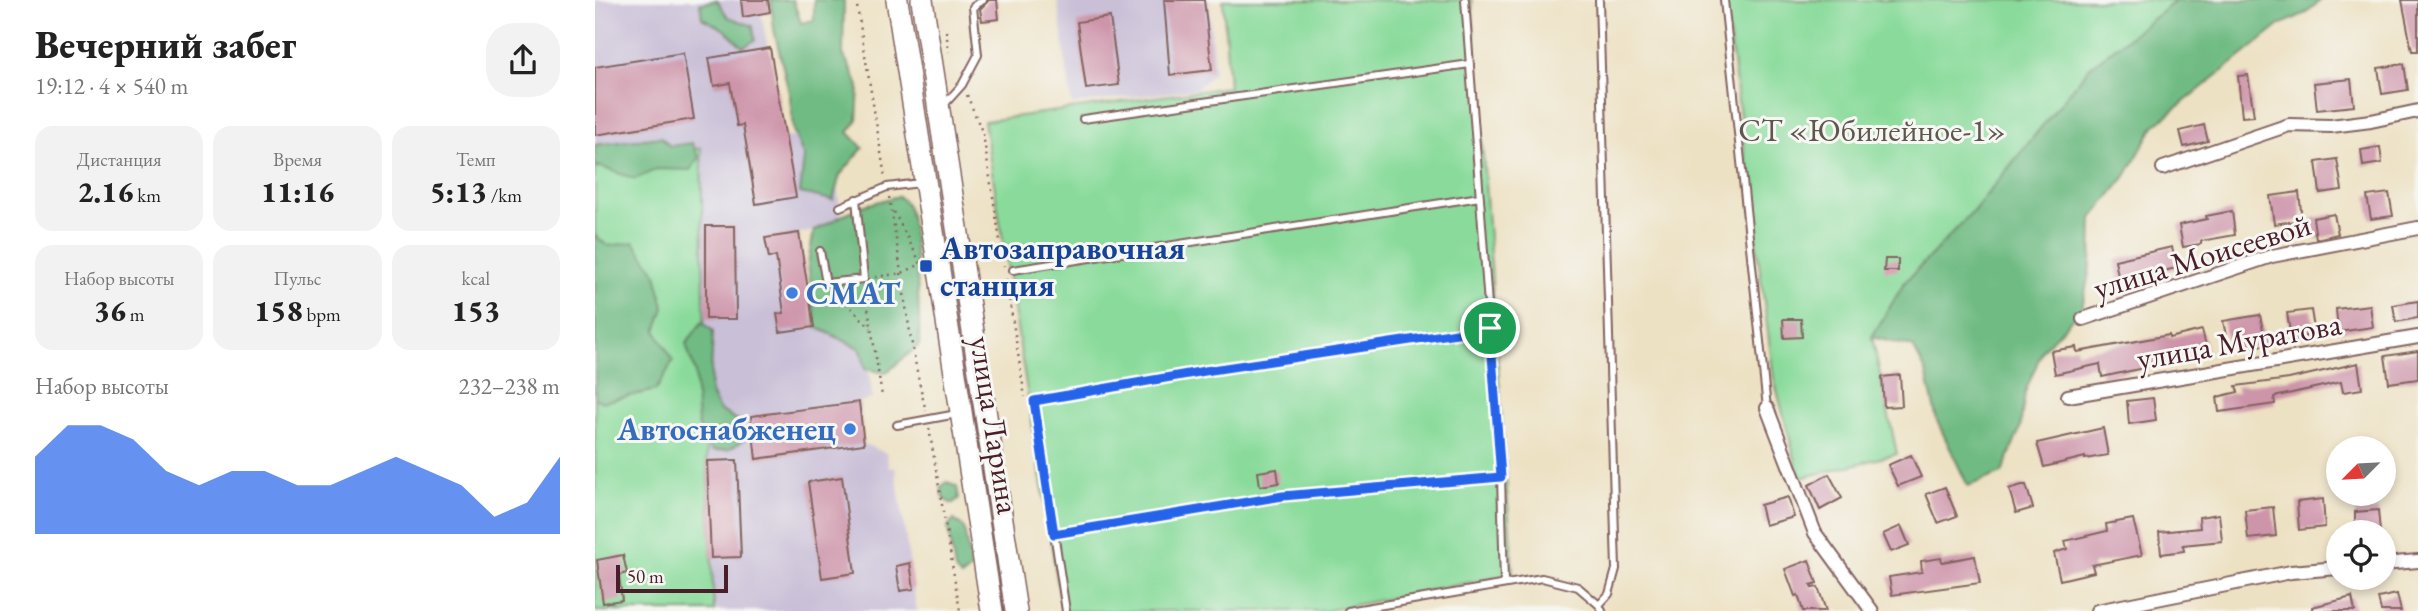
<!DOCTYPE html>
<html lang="ru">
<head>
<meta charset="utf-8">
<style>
  :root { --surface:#fff; --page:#f2f2f2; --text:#222; --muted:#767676; --accent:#2563eb }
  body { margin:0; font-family:"EB Garamond",serif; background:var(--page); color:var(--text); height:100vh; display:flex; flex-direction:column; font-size:26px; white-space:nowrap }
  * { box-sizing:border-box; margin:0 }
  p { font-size:23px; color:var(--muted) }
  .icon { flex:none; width:38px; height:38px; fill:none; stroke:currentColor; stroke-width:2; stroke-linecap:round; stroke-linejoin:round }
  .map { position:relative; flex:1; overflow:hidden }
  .sheet { display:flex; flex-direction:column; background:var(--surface); width:595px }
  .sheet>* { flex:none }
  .needle { width:46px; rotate:246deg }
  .controls { position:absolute; left:1731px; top:436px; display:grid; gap:14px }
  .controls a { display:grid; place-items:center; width:70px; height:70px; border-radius:50%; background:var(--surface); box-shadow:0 4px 10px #0003; font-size:35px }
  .scale { position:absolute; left:21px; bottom:18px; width:112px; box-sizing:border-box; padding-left:7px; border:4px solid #4a1f2b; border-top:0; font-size:19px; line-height:24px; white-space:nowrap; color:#4a1f2b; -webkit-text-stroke:5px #f6f6f2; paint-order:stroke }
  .pin { position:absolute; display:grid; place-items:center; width:60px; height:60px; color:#fff; margin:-30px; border:4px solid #fff; border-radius:50%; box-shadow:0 2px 7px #0007 }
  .round { display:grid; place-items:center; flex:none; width:74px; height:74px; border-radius:28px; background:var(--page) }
  .headline { display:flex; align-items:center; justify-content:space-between; height:119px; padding:0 35px }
  h1 { font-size:38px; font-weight:800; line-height:52px }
  .stats { display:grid; grid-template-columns:repeat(3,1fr); gap:10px; height:119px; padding:7px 35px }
  .stats div { display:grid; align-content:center; border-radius:18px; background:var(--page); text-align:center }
  .stats b { font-size:30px; font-weight:800 }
  .stats small { font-size:19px; font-weight:400 }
  .stats p { font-size:19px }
  .chart { height:196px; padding:14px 35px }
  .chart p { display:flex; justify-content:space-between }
  .chart svg { width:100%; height:126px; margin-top:7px; fill:var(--accent); opacity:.7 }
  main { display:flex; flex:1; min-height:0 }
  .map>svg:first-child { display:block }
</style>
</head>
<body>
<main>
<section class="sheet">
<div class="headline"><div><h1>Вечерний забег</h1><p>19:12 · 4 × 540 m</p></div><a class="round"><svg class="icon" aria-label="share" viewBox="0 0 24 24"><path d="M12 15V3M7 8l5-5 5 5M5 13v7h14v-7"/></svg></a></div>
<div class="stats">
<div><p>Дистанция</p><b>2.16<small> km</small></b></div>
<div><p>Время</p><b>11:16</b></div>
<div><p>Темп</p><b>5:13<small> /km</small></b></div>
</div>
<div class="stats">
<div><p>Набор высоты</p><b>36<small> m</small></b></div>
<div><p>Пульс</p><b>158<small> bpm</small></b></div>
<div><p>kcal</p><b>153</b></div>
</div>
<div class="chart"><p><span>Набор высоты</span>232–238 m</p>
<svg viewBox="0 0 160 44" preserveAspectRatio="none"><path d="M0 44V17L10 6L20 6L30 11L40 22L50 27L60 22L70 22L80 27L90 27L100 22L110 17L120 22L130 27L140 38L150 33L160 17V44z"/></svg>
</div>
</section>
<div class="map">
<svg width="1823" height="611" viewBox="0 0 1823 611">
  <rect width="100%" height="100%" fill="#f6f6f2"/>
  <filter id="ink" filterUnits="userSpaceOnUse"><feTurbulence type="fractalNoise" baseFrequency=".0143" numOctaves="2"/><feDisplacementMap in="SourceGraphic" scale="14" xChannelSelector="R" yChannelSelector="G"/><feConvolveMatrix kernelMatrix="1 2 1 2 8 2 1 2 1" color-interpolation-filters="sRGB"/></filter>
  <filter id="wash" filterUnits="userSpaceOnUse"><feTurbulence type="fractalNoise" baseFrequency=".00686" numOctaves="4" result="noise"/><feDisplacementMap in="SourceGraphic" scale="28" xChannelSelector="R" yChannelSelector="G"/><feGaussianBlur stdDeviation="1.57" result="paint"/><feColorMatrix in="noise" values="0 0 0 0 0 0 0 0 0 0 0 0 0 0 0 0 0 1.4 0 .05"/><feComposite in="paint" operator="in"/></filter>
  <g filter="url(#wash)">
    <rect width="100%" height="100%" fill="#ede1c3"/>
    <!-- industrial -->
    <path fill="#c9bfd7" d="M 0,0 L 173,0 L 175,12 L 166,14 L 191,138 L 234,131 L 248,228 L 204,233 L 218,326 L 241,324 L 266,325 L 278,399 L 264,402 L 269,444 L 291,453 L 294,468 L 300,467 L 322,611 L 119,611 L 112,461 L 106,148 L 0,168 Z
      M 462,0 L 614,0 L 619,72 L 602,89 L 477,104 Z"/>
    <!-- green -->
    <path fill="#8adb9b" stroke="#6a7d63" stroke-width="2" d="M 628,0 L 877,0 L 918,574 L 729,611 L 467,611 L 389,121 L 634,87 Z
      M 1130,0 L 1582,0 L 1495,67 L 1377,213 L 1310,282 L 1277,337 L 1302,454 L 1205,478 L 1179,379 Z
      M 106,148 L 112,461 L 119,611 L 0,611 L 0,168 Z"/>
    <!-- forest -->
    <path fill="#6fbb83" stroke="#5c6d57" stroke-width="2" d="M 122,0 L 133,17 L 158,26 L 160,40 L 148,47 L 130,30 L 107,18 L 105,4 Z
      M 176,0 L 198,0 L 206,23 L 219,20 L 219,0 L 249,0 L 248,54 L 264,86 L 262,121 L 253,132 L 268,148 L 245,175 L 238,200 L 205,193 L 209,157 L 198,130 L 195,97 L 179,29 Z
      M 1582,0 L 1726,0 L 1711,13 L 1685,25 L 1559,126 L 1531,176 L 1497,218 L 1496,263 L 1487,308 L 1448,349 L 1430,392 L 1425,429 L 1407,473 L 1373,486 L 1342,421 L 1331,371 L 1318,347 L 1277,337 L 1310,282 L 1377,213 L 1495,67 Z
      M 66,137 L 75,146 L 97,143 L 104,158 L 95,170 L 62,169 L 40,179 L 0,165 L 0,145 Z
      M 303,196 C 305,198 309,201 311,204 C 321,219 325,322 324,345 L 291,373 L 270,369 L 266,349 L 221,327 L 213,263 L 219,231 L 263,207 Z
      M 0,235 L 13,246 L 39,242 L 61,274 L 69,308 L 61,331 L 78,361 L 61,390 L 7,402 L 0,398 Z
      M 107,322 L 118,331 L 115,391 L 124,410 L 146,422 L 149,440 L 133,450 L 117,451 L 103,425 L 100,372 L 91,344 Z
      M 352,482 L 362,487 L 364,498 L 357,504 L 349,499 L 346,487 Z
      M 359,520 L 369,528 L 376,569 L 366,577 L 360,570 L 353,527 Z"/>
    <g id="blocks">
      <!-- building -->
      <path fill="#ce95aa" d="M 146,0 L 173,0 L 175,12 L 148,17 Z
        M 394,0 L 402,0 L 404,19 L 387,21 L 385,9 Z
        M 569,0 L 609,0 L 617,70 L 575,75 Z
        M 1807,0 L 1823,0 L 1823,51 L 1817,51 Z
        M 515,17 L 524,85 L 491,89 L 482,22 Z
        M 175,48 L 201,197 L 161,204 L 148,125 L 142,126 L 135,83 L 119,86 L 114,58 Z
        M 88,53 L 99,119 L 0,135 L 0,67 Z
        M 1809,64 L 1813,90 L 1787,94 L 1783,68 Z
        M 1653,75 L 1659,116 L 1647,117 L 1643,76 Z
        M 1756,79 L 1759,106 L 1722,110 L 1719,83 Z
        M 1609,125 L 1613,141 L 1589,147 L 1585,131 Z
        M 1785,147 L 1787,163 L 1768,166 L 1766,150 Z
        M 1742,159 L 1747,190 L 1725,193 L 1721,162 Z
        M 1704,192 L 1707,220 L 1679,224 L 1675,196 Z
        M 1794,193 L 1798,216 L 1776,219 L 1772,196 Z
        M 1637,211 L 1640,235 L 1606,241 L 1606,244 L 1588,247 L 1584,225 L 1612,219 L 1611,216 Z
        M 1739,214 L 1743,234 L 1721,239 L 1718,218 Z
        M 111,226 L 140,226 L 141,319 L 111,319 Z
        M 204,233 L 219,327 L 185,332 L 182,314 L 189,313 L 181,256 L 174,258 L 170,238 Z
        M 1577,247 L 1581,268 L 1524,282 L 1520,260 Z
        M 1290,259 L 1303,259 L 1303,271 L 1289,271 Z
        M 1823,301 L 1823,318 L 1801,322 L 1798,305 Z
        M 1775,305 L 1778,327 L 1743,332 L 1741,309 Z
        M 1716,310 L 1720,335 L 1696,338 L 1692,313 Z
        M 1665,315 L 1671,345 L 1634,350 L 1628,321 Z
        M 1188,319 L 1206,319 L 1207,337 L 1189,338 Z
        M 1607,330 L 1613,354 L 1507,377 L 1505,364 L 1460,374 L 1456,351 L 1481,347 L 1482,352 L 1574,335 L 1574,338 Z
        M 1823,351 L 1823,379 L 1794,383 L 1790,356 Z
        M 1763,363 L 1767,389 L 1748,392 L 1746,382 L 1679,397 L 1680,404 L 1624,412 L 1622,397 L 1643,392 L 1641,386 L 1694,379 Z
        M 1305,375 L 1307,406 L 1289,407 L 1287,377 Z
        M 1558,398 L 1561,420 L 1534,424 L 1532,401 Z
        M 264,402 L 269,444 L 161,459 L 156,416 Z
        M 1508,428 L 1513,455 L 1490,459 L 1490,457 L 1449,467 L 1442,443 Z
        M 1316,455 L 1326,477 L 1303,486 L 1293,465 Z
        M 142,460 L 146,557 L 116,558 L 112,461 Z
        M 682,469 L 684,483 L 665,486 L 663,472 Z
        M 1234,474 L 1247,498 L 1225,510 L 1214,485 Z
        M 247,477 L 260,573 L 227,578 L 213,482 Z
        M 1427,485 L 1431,485 L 1438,508 L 1421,513 L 1414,489 Z
        M 1350,487 L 1362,516 L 1343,523 L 1331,494 Z
        M 1193,497 L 1199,517 L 1170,525 L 1165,505 Z
        M 1728,499 L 1730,527 L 1704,530 L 1702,502 Z
        M 1678,507 L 1681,536 L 1653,539 L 1650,510 Z
        M 1783,510 L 1785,532 L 1760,532 L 1760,512 Z
        M 1624,514 L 1627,541 L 1588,545 L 1589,551 L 1566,554 L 1564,532 L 1605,528 L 1604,517 Z
        M 1538,519 L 1547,555 L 1497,565 L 1499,572 L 1465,580 L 1459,553 L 1472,549 L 1470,541 L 1512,531 L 1511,524 Z
        M 1306,526 L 1314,545 L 1296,552 L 1288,534 Z
        M 28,555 L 32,573 L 24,575 L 27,600 L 8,603 L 2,560 Z
        M 1380,556 L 1385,583 L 1297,595 L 1294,577 L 1327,572 L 1326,561 L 1346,558 L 1347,562 Z
        M 1214,560 L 1222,583 L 1216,585 L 1217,588 L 1223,587 L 1231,611 L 1208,611 L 1203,595 L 1200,596 L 1190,569 Z
        M 315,563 L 319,589 L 305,591 L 301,566 Z
        M 1802,594 L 1806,611 L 1786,611 L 1783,598 Z
        M 1757,597 L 1760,611 L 1717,611 L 1717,607 Z"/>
    </g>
  </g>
  <g filter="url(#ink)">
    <use href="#blocks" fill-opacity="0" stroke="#836360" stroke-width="2"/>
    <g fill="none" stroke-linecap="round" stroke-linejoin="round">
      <!-- lane casing -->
      <g stroke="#836360" stroke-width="10">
        <path id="lane" d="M 870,0 L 906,477 L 909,582
          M 1004,0 L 1021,569 L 1014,594 L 1004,605
          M 1129,0 L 1172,408
          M 349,105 L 367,85 L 383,55 L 378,7 L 388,0
          M 488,119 L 875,64
          M 245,207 L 292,187 L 325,183
          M 225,251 L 231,283 L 269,279 L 261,199
          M 418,270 L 885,197
          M 302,425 L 362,414
          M 459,534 L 688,497 L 906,477
          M 471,611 L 439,401 L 610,371 L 895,328
          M 753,611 L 947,578 L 983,587 L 1004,605 L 1007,611"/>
      </g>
      <!-- street casing -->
      <g stroke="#836360" stroke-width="16">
        <path id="street" d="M 1568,168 L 1694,125 L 1736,126 L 1776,121 L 1823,111
          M 1488,319 L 1677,256 L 1823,228
          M 1473,396 L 1823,337
          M 1172,408 L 1220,533 L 1277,611
          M 1788,564 L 1823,561
          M 1502,611 L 1696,572 L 1743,568"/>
      </g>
      <!-- primary casing -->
      <g stroke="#836360" stroke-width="24">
        <path id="primary" d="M 302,0 L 397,611
          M 327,0 L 421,611"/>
      </g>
      <!-- path -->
      <path stroke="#836360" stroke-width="2.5" stroke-dasharray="2 5" stroke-linecap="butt" d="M 261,0 L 290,177
        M 351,31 L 354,52
        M 372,95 L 388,134 L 409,266
        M 294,197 C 307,268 313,341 331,411
        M 280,277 L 307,273 L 326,264 L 298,210
        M 411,279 L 430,397
        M 270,288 L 287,396
        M 241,293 L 276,328
        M 334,428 L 365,611"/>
      <!-- lane -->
      <use href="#lane" stroke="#fff" stroke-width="6"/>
      <!-- street -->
      <use href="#street" stroke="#fff" stroke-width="12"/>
      <!-- primary -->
      <use href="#primary" stroke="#fff" stroke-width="21"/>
    </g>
  </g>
  <g fill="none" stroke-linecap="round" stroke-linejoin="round" filter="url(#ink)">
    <!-- route casing -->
    <g stroke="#fff" stroke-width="14">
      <path id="route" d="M 895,328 L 906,477 L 688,496 L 459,534 L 439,401 L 610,371 Z"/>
    </g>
    <!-- route -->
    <use href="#route" stroke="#2563eb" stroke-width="9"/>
  </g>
  <!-- markers -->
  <rect fill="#1a4fb4" stroke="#f6f6f2" stroke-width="2.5" x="324" y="259" width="14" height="14" rx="3.5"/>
  <g fill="#3f7fe0" stroke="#f6f6f2" stroke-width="2.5">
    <circle cx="197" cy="293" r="7"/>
    <circle cx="255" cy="429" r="7"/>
  </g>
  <g text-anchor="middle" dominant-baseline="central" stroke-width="6" stroke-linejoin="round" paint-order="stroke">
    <!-- park labels -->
    <g font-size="32" fill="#5d574d" stroke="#f6f6f2">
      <text x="1277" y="130">СТ «Юбилейное-1»</text>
    </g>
    <!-- transit labels -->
    <g font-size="32" font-weight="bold" fill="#164399" stroke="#f6f6f2" text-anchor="start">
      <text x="345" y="248">Автозаправочная<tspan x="345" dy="37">станция</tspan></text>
    </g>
    <!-- street labels -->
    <g font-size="32" fill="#4a1f2b" stroke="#f6f6f2">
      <text transform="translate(1607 256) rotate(-17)">улица Моисеевой</text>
      <text transform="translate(1644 341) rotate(-10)">улица Муратова</text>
      <text transform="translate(400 425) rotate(81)">улица Ларина</text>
    </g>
    <!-- shop labels -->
    <g font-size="32" font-weight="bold" fill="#366cbe" stroke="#f6f6f2" text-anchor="start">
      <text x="211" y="293">СМАТ</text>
      <text x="241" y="429" text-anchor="end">Автоснабженец</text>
    </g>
  </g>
</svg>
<div class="controls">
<a><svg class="needle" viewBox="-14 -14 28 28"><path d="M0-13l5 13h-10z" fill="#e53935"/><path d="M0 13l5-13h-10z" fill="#767676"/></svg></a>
<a><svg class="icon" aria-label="locate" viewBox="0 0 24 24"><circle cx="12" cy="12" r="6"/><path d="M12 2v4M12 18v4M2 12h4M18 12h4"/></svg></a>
</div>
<div class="scale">50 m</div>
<div class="pin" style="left:895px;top:328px;background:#1e9e55"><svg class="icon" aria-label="arrive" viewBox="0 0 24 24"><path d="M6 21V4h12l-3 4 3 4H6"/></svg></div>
</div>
</main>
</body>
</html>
